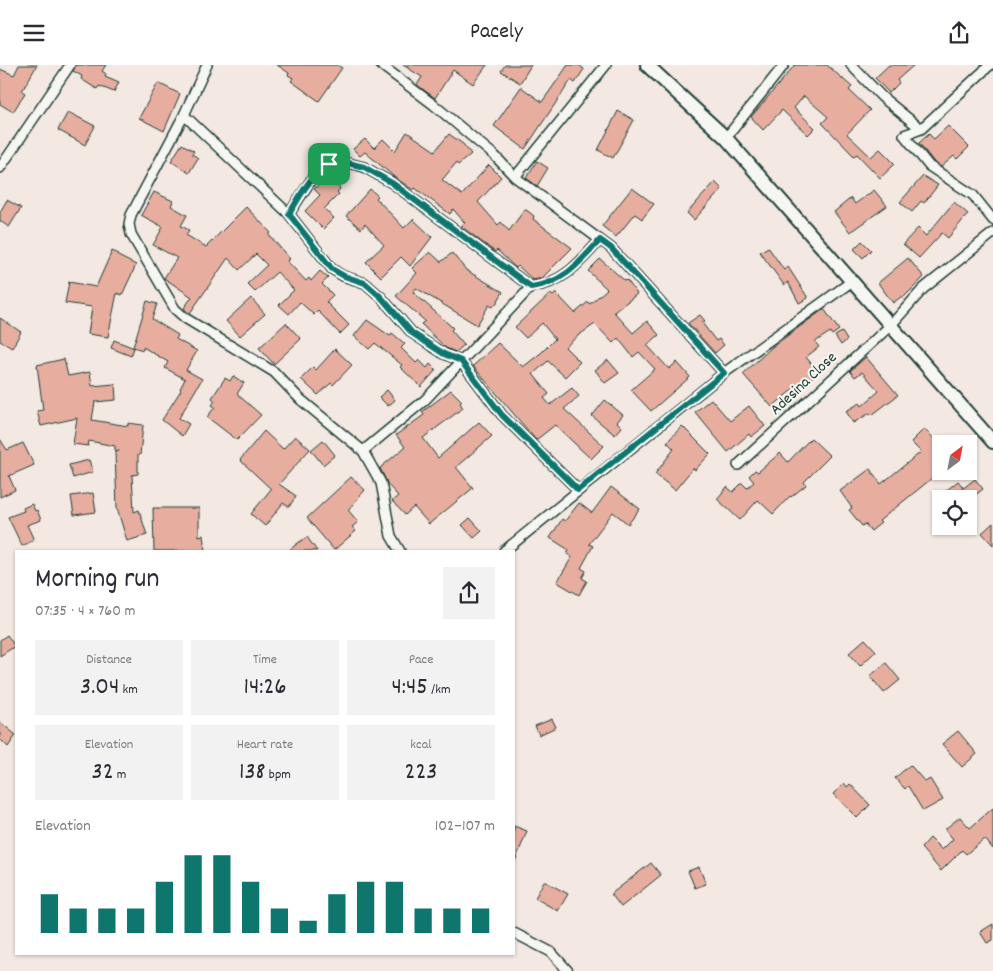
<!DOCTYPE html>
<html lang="en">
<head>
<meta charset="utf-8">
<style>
  :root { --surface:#fff; --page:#f2f2f3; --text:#2b2b33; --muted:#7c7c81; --accent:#0f766e }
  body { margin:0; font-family:Dekko,sans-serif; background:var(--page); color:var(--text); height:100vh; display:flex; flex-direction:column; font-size:19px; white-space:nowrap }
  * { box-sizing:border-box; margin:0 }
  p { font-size:16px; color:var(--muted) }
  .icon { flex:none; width:28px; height:28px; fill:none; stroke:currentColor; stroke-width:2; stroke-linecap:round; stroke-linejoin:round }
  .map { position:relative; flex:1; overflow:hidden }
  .panel { position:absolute; left:15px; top:485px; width:500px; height:405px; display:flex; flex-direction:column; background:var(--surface); border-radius:0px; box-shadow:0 1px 4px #0004 }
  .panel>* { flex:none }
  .needle { width:32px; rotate:32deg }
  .controls { position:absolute; left:932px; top:370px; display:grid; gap:10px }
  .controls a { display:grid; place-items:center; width:45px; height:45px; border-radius:0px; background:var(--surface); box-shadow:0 1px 4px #0004; font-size:25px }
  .pin { position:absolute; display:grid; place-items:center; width:42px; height:42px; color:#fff; margin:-21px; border-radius:10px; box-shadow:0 2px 8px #0006 }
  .round { display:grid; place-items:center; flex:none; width:52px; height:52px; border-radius:0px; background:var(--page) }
  .head { display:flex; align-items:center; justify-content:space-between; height:85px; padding:0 20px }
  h1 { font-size:28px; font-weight:600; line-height:38px }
  .figures { display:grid; grid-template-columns:repeat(3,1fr); gap:8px; height:85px; padding:5px 20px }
  .figures div { display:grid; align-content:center; border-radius:0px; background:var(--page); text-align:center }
  .figures b { font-size:25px; font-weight:600 }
  .figures small { font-size:14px; font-weight:400 }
  .figures p { font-size:14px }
  .chart { height:140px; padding:10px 20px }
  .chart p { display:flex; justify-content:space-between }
  .chart svg { width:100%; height:90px; margin-top:5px; stroke:var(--accent); stroke-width:6 }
  header { display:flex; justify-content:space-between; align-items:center; height:65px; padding:0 20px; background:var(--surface); font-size:22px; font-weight:600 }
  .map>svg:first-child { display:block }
</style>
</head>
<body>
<header><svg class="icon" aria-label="menu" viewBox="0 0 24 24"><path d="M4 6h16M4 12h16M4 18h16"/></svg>Pacely<svg class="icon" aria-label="share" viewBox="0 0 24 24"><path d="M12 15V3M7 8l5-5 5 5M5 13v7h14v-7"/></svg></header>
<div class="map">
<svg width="993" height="906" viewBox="0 0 993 906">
  <rect width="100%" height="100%" fill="#f3e8e2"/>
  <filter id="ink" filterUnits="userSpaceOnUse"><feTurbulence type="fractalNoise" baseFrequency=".02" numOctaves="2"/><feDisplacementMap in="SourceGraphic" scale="10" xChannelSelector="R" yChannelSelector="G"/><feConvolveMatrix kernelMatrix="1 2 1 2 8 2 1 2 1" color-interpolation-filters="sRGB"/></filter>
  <g filter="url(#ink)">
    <!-- building -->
    <path fill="#e7aea0" stroke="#1f3d34" d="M 19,0 L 37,0 L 22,26 L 25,28 L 13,47 L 0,39 L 0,4 L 14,10 Z
      M 76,0 L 106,0 L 102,6 L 106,9 L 105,11 L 119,17 L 114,27 L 99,21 L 97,24 L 81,14 L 82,11 L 73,6 Z
      M 277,0 L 337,0 L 342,3 L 319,36 L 291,16 L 293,13 L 288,10 L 289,8 Z
      M 403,0 L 487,0 L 473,19 L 453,5 L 435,33 L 417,20 L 422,12 Z
      M 505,0 L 531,0 L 520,18 L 501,6 Z
      M 568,0 L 579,0 L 584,4 L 575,18 L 571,15 L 525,84 L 494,61 L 521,22 L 542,37 Z
      M 795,0 L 827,0 L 852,22 L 849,25 L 870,45 L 847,69 L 871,92 L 880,84 L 895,99 L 880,113 L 857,89 L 854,91 L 822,58 L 828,52 L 804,31 L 794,43 L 815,63 L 808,70 L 782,45 L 763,65 L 751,52 Z
      M 889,0 L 914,0 L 897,15 L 899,18 L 889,28 L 875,13 Z
      M 158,18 L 180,29 L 164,66 L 139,53 Z
      M 618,46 L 634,55 L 613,93 L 598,85 Z
      M 68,47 L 95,61 L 85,80 L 58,65 Z
      M 948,61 L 969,82 L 957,94 L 954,91 L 941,102 L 933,96 L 919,78 L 929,69 L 934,74 Z
      M 407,67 L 435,86 L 449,69 L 463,79 L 471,89 L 458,100 L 456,98 L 442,115 L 462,130 L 489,100 L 501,112 L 478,137 L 498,160 L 501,157 L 509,166 L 525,144 L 534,151 L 533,154 L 572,183 L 542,213 L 533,215 L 518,201 L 516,203 L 497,185 L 495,187 L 461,161 L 465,158 L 453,144 L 450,149 L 415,123 L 413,125 L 393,111 L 365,87 L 360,91 L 353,84 L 365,74 L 374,83 L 383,74 L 395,86 Z
      M 182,79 L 194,86 L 192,89 L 198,93 L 189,108 L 171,96 Z
      M 537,96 L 548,103 L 537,121 L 526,113 Z
      M 330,110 L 340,124 L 337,127 L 339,129 L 324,144 L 334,153 L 323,164 L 305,146 L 320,130 L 314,124 Z
      M 923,111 L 938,120 L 924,138 L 921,136 L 912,147 L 900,137 Z
      M 715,117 L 722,124 L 694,155 L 687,148 Z
      M 632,123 L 654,139 L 642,154 L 635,149 L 616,172 L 602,161 Z
      M 370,124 L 378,131 L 376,133 L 404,163 L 413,154 L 432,172 L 410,201 L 401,192 L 381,212 L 366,197 L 384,180 L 365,159 L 361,164 L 346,151 Z
      M 874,125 L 887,141 L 850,167 L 834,147 L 851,133 L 855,139 Z
      M 154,127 L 173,136 L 171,141 L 187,150 L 181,161 L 189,165 L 186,170 L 206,182 L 246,142 L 271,168 L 269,170 L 290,194 L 287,196 L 306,216 L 309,213 L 311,216 L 320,206 L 328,213 L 322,219 L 333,230 L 326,237 L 349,260 L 340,269 L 318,246 L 314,250 L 300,237 L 289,249 L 279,240 L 294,225 L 277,207 L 255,227 L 247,219 L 267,200 L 256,189 L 239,205 L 228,193 L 190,248 L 187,247 L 184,243 L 192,232 L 164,213 L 177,193 L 153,180 L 163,162 L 141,150 Z
      M 7,135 L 21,143 L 9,162 L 0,156 L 0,147 Z
      M 954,137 L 968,149 L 948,173 L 942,168 L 919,193 L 903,179 L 918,163 L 926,171 Z
      M 862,176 L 871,185 L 863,193 L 854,184 Z
      M 768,182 L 784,205 L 788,202 L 808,233 L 799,238 L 788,217 L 784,220 L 760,187 Z
      M 112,186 L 119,189 L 118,191 L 136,200 L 122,230 L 117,228 L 108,272 L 88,269 L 92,242 L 65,238 L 69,217 L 96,222 Z
      M 430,187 L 441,197 L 452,188 L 466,205 L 503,227 L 496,239 L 492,242 L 489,240 L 477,260 L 416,223 L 413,227 L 453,263 L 451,265 L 464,280 L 456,287 L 446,283 L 421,259 L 425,256 L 396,231 L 417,208 L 412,203 Z
      M 908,193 L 924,212 L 903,233 L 902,231 L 893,238 L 878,218 Z
      M 600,194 L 625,216 L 627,215 L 637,229 L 614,247 L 633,268 L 647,256 L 659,270 L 647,280 L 669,304 L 677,297 L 690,312 L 651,346 L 631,325 L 655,304 L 639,287 L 633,292 L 618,273 L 613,278 L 595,259 L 579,270 L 565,282 L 580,297 L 565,312 L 548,296 L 533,309 L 549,329 L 544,333 L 550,340 L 572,323 L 579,331 L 564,344 L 604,381 L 591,394 L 555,360 L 536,375 L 473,301 L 498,278 L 523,302 L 541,288 L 555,274 L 542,258 L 526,273 L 515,262 L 550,229 L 553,231 L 556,228 L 575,248 L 588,237 L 590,239 L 607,224 L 588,206 Z
      M 251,233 L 265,249 L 240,271 L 226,256 Z
      M 147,236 L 157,239 L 152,254 L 178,270 L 176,274 L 197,286 L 186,305 L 202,314 L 179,353 L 189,359 L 182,371 L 162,355 L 181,325 L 180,324 L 185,314 L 165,303 L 168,297 L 143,282 L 143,285 L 133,282 Z
      M 824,244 L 839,265 L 832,270 L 830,267 L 815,277 L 819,282 L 806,292 L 818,307 L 795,326 L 793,324 L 772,342 L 743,309 L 772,282 Z
      M 700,250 L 705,256 L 702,258 L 716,276 L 719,274 L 724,280 L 715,288 L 688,258 Z
      M 0,253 L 21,267 L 12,283 L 0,276 Z
      M 367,255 L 390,271 L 392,268 L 405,279 L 401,283 L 416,298 L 419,295 L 427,303 L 430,299 L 436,305 L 421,322 L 400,302 L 402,300 L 375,278 L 369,284 L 354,271 Z
      M 286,258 L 301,274 L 274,299 L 259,283 Z
      M 842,267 L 847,275 L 841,280 L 835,271 Z
      M 114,275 L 134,283 L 131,291 L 111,283 Z
      M 335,284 L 352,300 L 333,320 L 331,318 L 318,330 L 301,314 L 313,302 L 316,305 Z
      M 866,292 L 898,330 L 872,350 L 870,348 L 853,358 L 846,346 L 860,338 L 862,341 L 879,326 L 862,307 L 855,312 L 850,306 Z
      M 64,294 L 68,311 L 90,307 L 92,321 L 115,319 L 116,335 L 95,337 L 92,355 L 128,361 L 128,358 L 143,360 L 140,390 L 138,390 L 138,409 L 132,410 L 134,447 L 139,445 L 147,470 L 127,476 L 117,443 L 115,387 L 119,386 L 115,385 L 115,381 L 89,376 L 88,381 L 73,379 L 77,353 L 41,361 L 37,346 L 43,345 L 37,300 Z
      M 608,295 L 619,308 L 605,318 L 595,305 Z
      M 233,311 L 244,318 L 237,329 L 261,350 L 237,375 L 207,352 L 215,342 L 212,340 L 215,336 L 212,333 L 225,313 L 230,316 Z
      M 387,325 L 395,335 L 388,341 L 379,332 Z
      M 451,325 L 462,336 L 460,338 L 463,343 L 423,373 L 438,393 L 479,357 L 492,371 L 456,402 L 473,423 L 429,459 L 414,442 L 405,450 L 392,436 L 398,431 L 388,420 L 380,403 L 405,382 L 396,370 L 424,350 L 422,347 Z
      M 711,334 L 730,356 L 749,341 L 765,361 L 751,372 L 749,369 L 728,387 L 695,347 Z
      M 605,335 L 623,350 L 617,357 L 622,362 L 615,370 L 592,351 Z
      M 682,361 L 710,389 L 695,405 L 693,403 L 675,425 L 655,409 L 674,384 L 667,377 Z
      M 924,364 L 941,380 L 941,406 L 879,456 L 881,458 L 871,466 L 865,459 L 862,461 L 849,445 L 852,443 L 840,426 L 870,404 L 881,419 L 921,387 L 911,377 Z
      M 264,366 L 283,384 L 295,371 L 310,384 L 279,419 L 296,431 L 289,442 L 283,438 L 265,461 L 251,449 L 271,424 L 240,395 Z
      M 811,373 L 830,391 L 804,417 L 806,420 L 791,432 L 790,431 L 773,449 L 758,435 L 740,455 L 717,434 L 727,422 L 733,427 L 742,418 L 747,423 L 754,417 L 749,411 L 755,405 L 758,407 L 780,388 L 788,397 Z
      M 0,374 L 7,385 L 23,378 L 34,400 L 9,411 L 15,425 L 0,432 Z
      M 323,375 L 335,390 L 323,400 L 311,385 Z
      M 89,395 L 93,407 L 73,413 L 69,400 Z
      M 351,412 L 365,425 L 348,445 L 358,457 L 352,462 L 356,466 L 334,485 L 307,453 Z
      M 975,414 L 983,424 L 969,435 L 961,425 Z
      M 958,416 L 963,422 L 949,434 L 936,434 Z
      M 611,422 L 640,444 L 628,459 L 613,447 L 589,479 L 593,481 L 581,503 L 586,506 L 582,513 L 587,516 L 579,530 L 557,517 L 572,492 L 567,489 L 569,485 L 550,473 L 562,454 L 565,456 L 579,438 L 592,448 Z
      M 93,428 L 96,447 L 74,450 L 71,431 Z
      M 32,439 L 35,446 L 37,445 L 41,455 L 27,460 L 34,475 L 22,481 L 8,452 L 24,446 L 23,443 Z
      M 153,443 L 199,443 L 199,471 L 203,470 L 205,486 L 154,486 Z
      M 470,453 L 482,466 L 474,473 L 462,460 Z
      M 993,458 L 993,480 L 982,468 Z
      M 307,472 L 317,486 L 288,486 L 298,478 Z
      M 7,570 L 15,581 L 0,591 L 0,575 Z
      M 865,574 L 876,586 L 860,601 L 849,588 Z
      M 886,598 L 900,615 L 884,628 L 870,611 Z
      M 552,654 L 556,662 L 539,670 L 535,661 Z
      M 0,657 L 16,670 L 8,682 L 0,674 Z
      M 958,666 L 977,689 L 962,702 L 942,679 Z
      M 910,700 L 925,717 L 930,714 L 943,735 L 923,746 L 908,721 L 905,724 L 895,713 Z
      M 844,718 L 847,722 L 850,719 L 870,740 L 857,753 L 833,729 Z
      M 993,743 L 993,784 L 985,774 L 966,789 L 962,785 L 941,806 L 921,783 L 930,773 L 942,785 L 953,774 L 945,764 L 960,752 L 970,763 Z
      M 514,761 L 527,766 L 514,799 Z
      M 651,798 L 661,810 L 621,842 L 611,829 Z
      M 699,802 L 706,819 L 695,823 L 688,806 Z
      M 544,816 L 568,829 L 558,846 L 535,833 Z
      M 993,859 L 993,875 L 987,878 L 980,867 Z"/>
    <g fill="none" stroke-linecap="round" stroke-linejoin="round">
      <!-- minor casing -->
      <g stroke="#1f3d34" stroke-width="12">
        <path id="minor" d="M 207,0 L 184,50 L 131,150 L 129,159 L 131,169 L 175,244 L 185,253 L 274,307 L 300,334 L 363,386 L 381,418 L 391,471 L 400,486
          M 381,0 L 434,40 L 495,91 L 515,112 L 611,183 L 724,308
          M 851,0 L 882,32 L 921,64 L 904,70 L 929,101 L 973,130 L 993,155
          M 184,50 L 289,149 L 332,204 L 343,211 L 365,218 L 381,232 L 412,268 L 444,289 L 461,296 L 502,350 L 578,425
          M 921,64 L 990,0
          M 726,73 L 784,0
          M 0,103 L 70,0
          M 515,112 L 606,0
          M 289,149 L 315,109 L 329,99 L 344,97 L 364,102 L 392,118 L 531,222 C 564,218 579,198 600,175
          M 363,386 L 425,335 L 531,222
          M 738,400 L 891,260 L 923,224 L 993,168
          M 504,486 L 724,308 L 851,217
          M 514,868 L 551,887 L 568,906"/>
      </g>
      <!-- secondary casing -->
      <g stroke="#1f3d34" stroke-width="16">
        <path id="secondary" d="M 647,0 L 726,73 L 993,377"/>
      </g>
      <!-- minor -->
      <use href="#minor" stroke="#f6f6f2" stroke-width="9"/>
      <!-- secondary -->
      <use href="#secondary" stroke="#f6f6f2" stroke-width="12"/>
    </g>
  </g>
  <g fill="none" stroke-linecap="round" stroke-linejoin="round" filter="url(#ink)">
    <!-- route casing -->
    <g stroke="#fff" stroke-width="10">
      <path id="route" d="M 344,97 L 364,102 L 392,118 L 531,222 C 564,218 579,198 600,175 L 611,183 L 724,308 L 578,425 L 502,350 L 461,296 L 444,289 L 412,268 L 381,232 L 365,218 L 344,211 L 332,204 L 289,149 C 305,124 312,102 344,97 Z"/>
    </g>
    <!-- route -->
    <use href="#route" stroke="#0f766e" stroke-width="6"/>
  </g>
  <g text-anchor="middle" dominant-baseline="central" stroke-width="4" stroke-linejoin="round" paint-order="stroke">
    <!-- street labels -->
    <g font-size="16" fill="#1f3d34" stroke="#f6f6f2">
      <text transform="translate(804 319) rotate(-43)">Adesina Close</text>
    </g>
  </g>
</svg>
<div class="controls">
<a><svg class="needle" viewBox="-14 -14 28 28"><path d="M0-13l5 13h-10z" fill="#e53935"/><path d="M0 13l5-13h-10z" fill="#7c7c81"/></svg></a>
<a><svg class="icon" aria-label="locate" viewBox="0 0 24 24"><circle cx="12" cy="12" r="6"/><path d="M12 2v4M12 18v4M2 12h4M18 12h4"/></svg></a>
</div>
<div class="pin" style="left:329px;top:99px;background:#1e9e55"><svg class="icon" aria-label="arrive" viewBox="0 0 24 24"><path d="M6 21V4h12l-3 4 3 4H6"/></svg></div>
<section class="panel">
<div class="head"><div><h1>Morning run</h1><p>07:35 · 4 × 760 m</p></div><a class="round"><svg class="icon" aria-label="share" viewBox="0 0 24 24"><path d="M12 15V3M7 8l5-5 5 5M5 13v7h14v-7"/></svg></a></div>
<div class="figures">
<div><p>Distance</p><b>3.04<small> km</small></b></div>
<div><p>Time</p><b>14:26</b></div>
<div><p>Pace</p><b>4:45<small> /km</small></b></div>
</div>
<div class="figures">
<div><p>Elevation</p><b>32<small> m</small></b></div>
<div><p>Heart rate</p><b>138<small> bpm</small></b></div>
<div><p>kcal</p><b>223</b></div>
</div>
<div class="chart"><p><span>Elevation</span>102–107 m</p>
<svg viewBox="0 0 160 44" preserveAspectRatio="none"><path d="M5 44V25M15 44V32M25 44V32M35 44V32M45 44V19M55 44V6M65 44V6M75 44V19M85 44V32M95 44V38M105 44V25M115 44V19M125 44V19M135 44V32M145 44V32M155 44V32"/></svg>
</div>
</section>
</div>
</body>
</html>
